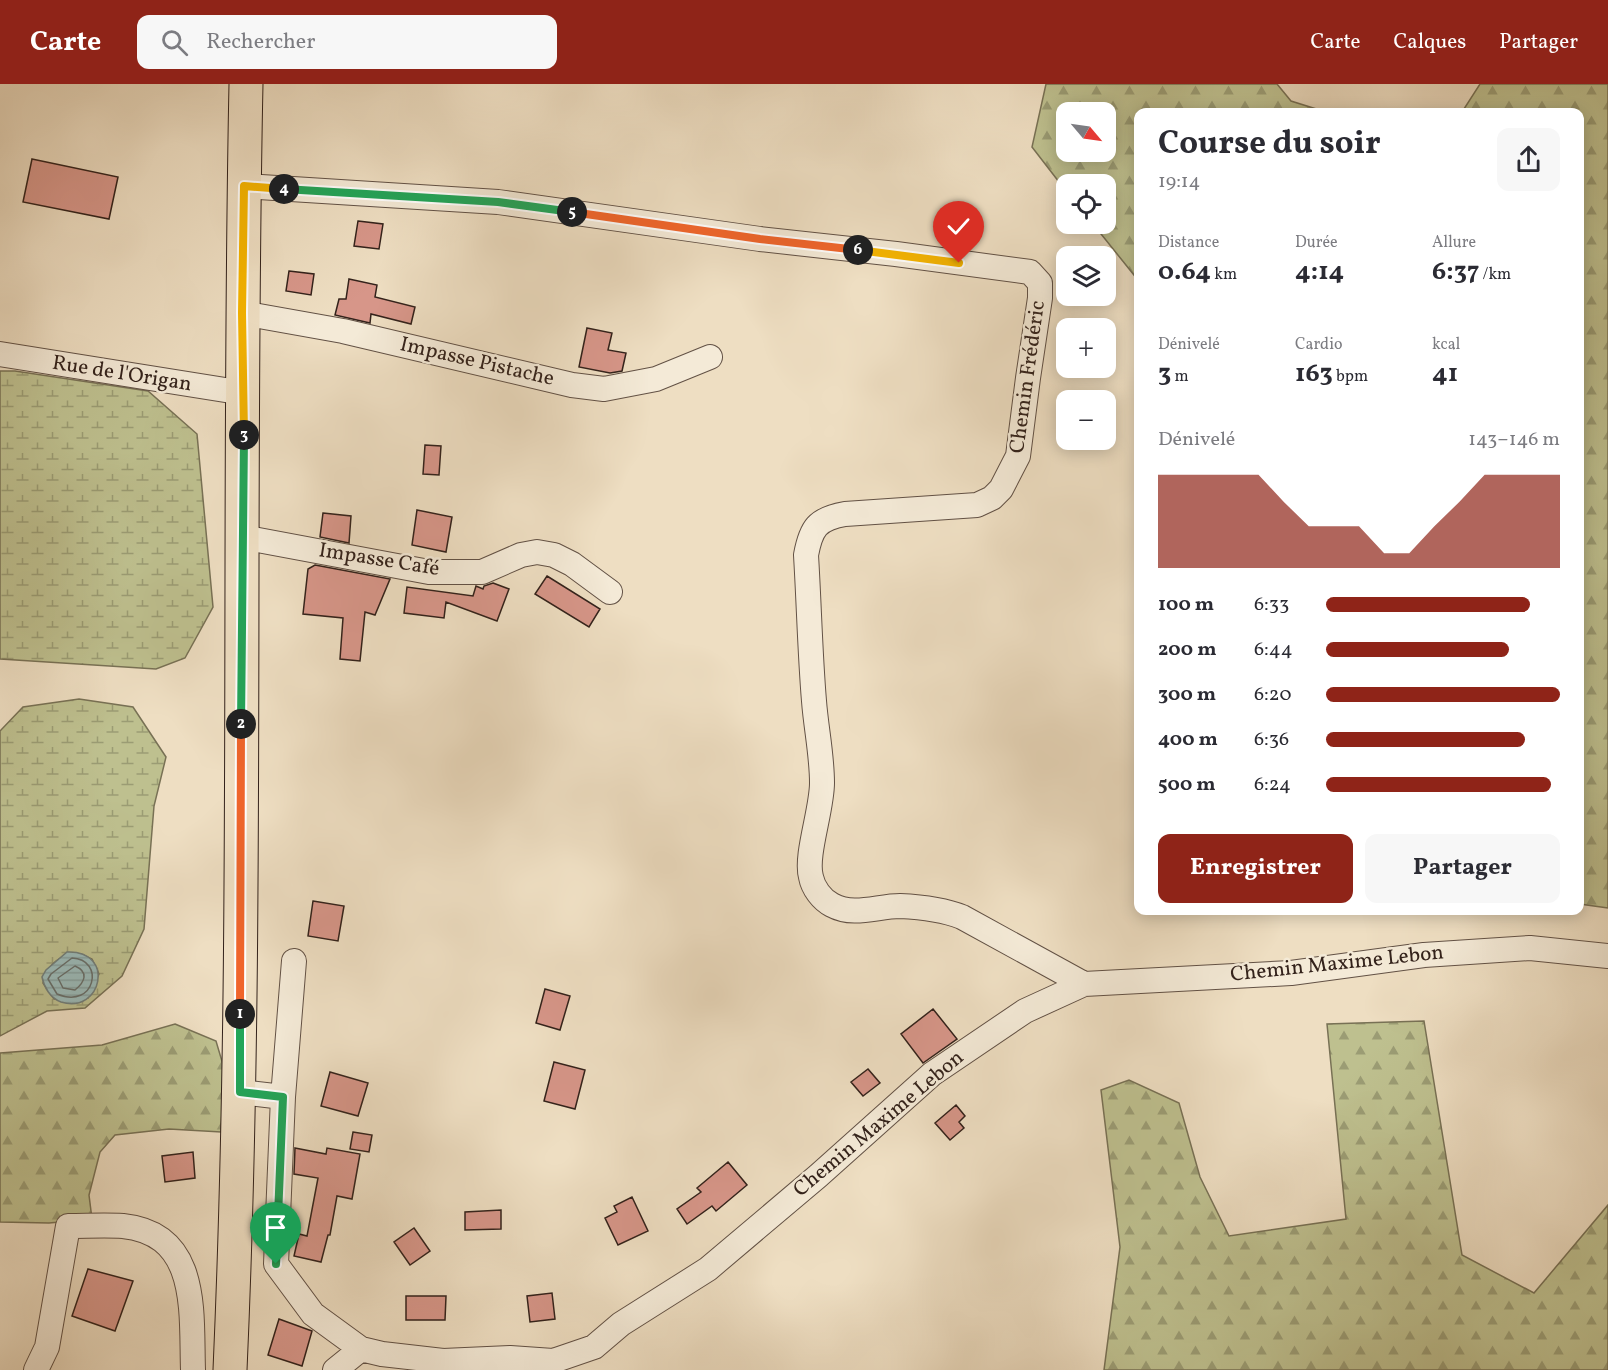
<!DOCTYPE html>
<html lang="fr">
<head>
<meta charset="utf-8">
<style>
  :root { --surface:#fff; --page:#f7f7f7; --text:#2b2b33; --muted:#7c7c81; --accent:#8f2418 }
  body { margin:0; font-family:Vollkorn,serif; background:var(--page); color:var(--text); height:100vh; display:flex; flex-direction:column; font-size:22px; white-space:nowrap }
  * { box-sizing:border-box; margin:0 }
  p { font-size:20px; color:var(--muted) }
  .icon { flex:none; width:33px; height:33px; fill:none; stroke:currentColor; stroke-width:2; stroke-linecap:round; stroke-linejoin:round }
  .map { position:relative; flex:1; overflow:hidden }
  .sheet { position:absolute; left:1134px; top:24px; width:450px; height:807px; display:flex; flex-direction:column; background:var(--surface); border-radius:12px; box-shadow:0 3px 15px #0003 }
  .sheet>* { flex:none }
  .needle { width:39px; rotate:119deg }
  .controls { position:absolute; left:1056px; top:18px; display:grid; gap:12px }
  .controls a { display:grid; place-items:center; width:60px; height:60px; border-radius:12px; background:var(--surface); box-shadow:0 3px 15px #0003; font-size:30px }
  .pin { position:absolute; display:grid; place-items:center; width:51px; height:51px; color:#fff; margin:-62px -26px; border-radius:50% 50% 50% 0; rotate:-45deg; box-shadow:0 0 6px #0007 }
  .pin .icon { rotate:45deg }
  .km { position:absolute; width:30px; height:30px; margin:-15px; border-radius:50%; background:#222; color:#fff; font-size:16px; line-height:30px; text-align:center }
  .round { display:grid; place-items:center; flex:none; width:63px; height:63px; border-radius:12px; background:var(--page) }
  .summary { display:flex; align-items:center; justify-content:space-between; height:102px; padding:0 24px }
  h1 { font-size:33px; font-weight:700; line-height:45px }
  .figures { display:grid; grid-template-columns:repeat(3,1fr); gap:9px; height:102px; padding:6px 24px }
  .figures div { display:grid; align-content:center }
  .figures b { font-size:26px; font-weight:700 }
  .figures small { font-size:16px; font-weight:400 }
  .figures p { font-size:16px }
  .chart { height:168px; padding:12px 24px }
  .chart p { display:flex; justify-content:space-between }
  .chart svg { width:100%; height:108px; margin-top:6px; fill:var(--accent); opacity:.7 }
  .primary-button { display:flex; gap:12px; margin-top:auto; padding:12px 24px }
  .primary-button a { flex:1; height:69px; border-radius:12px; background:var(--accent); color:#fff; font-size:24px; font-weight:700; line-height:69px; text-align:center }
  .primary-button a+a { background:var(--page); color:var(--text) }
  ul { padding:0 24px; list-style:none; font-size:20px }
  li { display:grid; grid-template-columns:96px 72px 1fr; align-items:center; height:45px }
  li i { height:15px; border-radius:8px; background:var(--accent) }
  header { display:flex; align-items:center; gap:36px; box-sizing:border-box; height:84px; padding:0 30px; background:var(--accent); color:#fff }
  header strong { font-size:28px }
  nav { display:flex; gap:33px; margin-inline-start:auto; font-size:21px }
  .search { width:420px; height:54px; background:var(--page); display:flex; align-items:center; gap:15px; box-sizing:border-box; padding:0 21px; border-radius:12px; color:var(--muted); font-size:22px }
  .map>svg:first-child { display:block }
</style>
</head>
<body>
<header>
<strong>Carte</strong>
<div class="search"><svg class="icon" aria-label="search" viewBox="0 0 24 24"><circle cx="10" cy="10" r="6"/><path d="M15 15l6 6"/></svg>Rechercher</div>
<nav><a>Carte</a><a>Calques</a><a>Partager</a></nav>
</header>
<div class="map">
<svg width="1608" height="1286" viewBox="0 0 1608 1286">
  <defs>
    <pattern id="forest-firs" width="22" height="20" patternUnits="userSpaceOnUse" patternTransform="scale(1.5)"><rect width="22" height="20" fill="#bec08f"/><path d="M5 1l3.5 6h-7zM16 11l3.5 6h-7z" fill="#9b9c74"/></pattern>
    <pattern id="wetland-marsh" width="20" height="14" patternUnits="userSpaceOnUse" patternTransform="scale(1.5)"><rect width="20" height="14" fill="#bec08f"/><path d="M1 5h8M5 5V1M11 12h8M15 12V8" fill="none" stroke="#9b9c74"/></pattern>
    <pattern id="water-rules" width="6" height="5" patternUnits="userSpaceOnUse" patternTransform="scale(1.5)"><rect width="6" height="5" fill="#9bbbba"/><path d="M0 2.5h6" fill="none" stroke="#86a09f"/></pattern>
  </defs>
  <rect width="100%" height="100%" fill="#eedec2"/>
  <filter id="stains"><feTurbulence type="fractalNoise" baseFrequency=".00333" numOctaves="4"/><feColorMatrix values="0 0 0 0 .2 0 0 0 0 .09 0 0 0 0 .02 0 0 0 .5 -.17"/></filter>
  <radialGradient id="worn" r=".72"><stop offset=".6" stop-color="#630" stop-opacity="0"/><stop offset="1" stop-color="#630" stop-opacity=".3"/></radialGradient>
  <!-- forest -->
  <path fill="url(#forest-firs)" stroke="#787155" stroke-width="1.5" fill-rule="evenodd" d="M 1046,0 L 1277,0 L 1291,17 L 1326,28 L 1138,28 L 1138,196 L 1093,140 L 1106,140 L 1106,100 L 1066,100 L 1066,107 L 1032,63 ZM 1066,28 L 1106,28 L 1106,68 L 1066,68 Z
    M 1480,0 L 1608,0 L 1608,824 L 1580,820 L 1580,28 L 1462,28 Z
    M 1424,937 L 1462,1171 L 1534,1209 L 1608,1121 L 1608,1286 L 1104,1286 L 1120,1163 L 1101,1006 L 1129,996 L 1179,1019 L 1200,1093 L 1229,1152 L 1346,1135 L 1327,940 Z
    M 175,940 L 216,957 L 224,984 L 221,1048 L 169,1045 L 115,1051 L 100,1068 L 89,1111 L 92,1135 L 49,1139 L 0,1138 L 0,969 L 102,961 Z"/>
  <!-- wetland -->
  <path fill="url(#wetland-marsh)" stroke="#787155" stroke-width="1.5" fill-rule="evenodd" d="M 0,287 L 15,287 L 148,307 L 197,350 L 213,523 L 185,574 L 156,585 L 0,575 Z
    M 79,615 L 133,623 L 166,673 L 154,722 L 144,845 L 122,892 L 85,924 L 47,927 L 0,952 L 0,647 L 23,623 ZM 81,870 L 92,875 L 99,890 L 88,914 L 54,915 L 43,899 C 48,878 60,871 81,870 Z"/>
  <!-- water -->
  <path fill="url(#water-rules)" stroke="#717e7a" stroke-width="1.5" d="M 67,868 C 116,866 102,931 61,918 C 50,914 44,903 42,893 L 46,886 Z"/>
  <g fill="none" stroke-linecap="round" stroke-linejoin="round">
    <!-- shore -->
    <path stroke="#676e6a" stroke-width="1.5" d="M 72,874 C 105,875 96,926 57,910 L 48,895 L 51,890 Z
      M 75,882 C 89,888 85,898 75,906 L 63,904 L 58,894 Z"/>
  </g>
  <!-- building -->
  <path fill="#d79689" stroke="#33221b" stroke-width="1.5" d="M 32,75 L 118,93 L 109,135 L 23,118 Z
    M 358,137 L 383,140 L 379,165 L 354,162 Z
    M 289,187 L 314,190 L 311,211 L 286,207 Z
    M 349,195 L 377,201 L 375,213 L 415,223 L 411,240 L 371,230 L 370,239 L 335,231 L 339,215 L 346,215 Z
    M 587,244 L 612,249 L 608,266 L 626,269 L 622,287 L 610,289 L 579,283 Z
    M 425,361 L 441,362 L 439,391 L 423,390 Z
    M 417,426 L 452,433 L 446,468 L 412,461 Z
    M 323,429 L 351,432 L 349,459 L 320,453 Z
    M 315,481 L 390,495 L 375,531 L 365,528 L 360,577 L 340,575 L 343,534 L 303,530 L 308,485 Z
    M 547,492 L 600,525 L 589,543 L 535,510 Z
    M 493,499 L 509,505 L 497,537 L 446,518 L 444,534 L 404,529 L 407,503 L 473,512 L 476,502 L 483,505 L 484,502 Z
    M 313,817 L 344,822 L 338,857 L 308,852 Z
    M 545,905 L 570,912 L 560,946 L 536,939 Z
    M 933,925 L 957,955 L 923,979 L 901,950 Z
    M 554,978 L 585,986 L 575,1025 L 544,1017 Z
    M 868,985 L 880,999 L 863,1012 L 851,998 Z
    M 330,988 L 368,999 L 358,1032 L 321,1022 Z
    M 956,1021 L 965,1032 L 959,1038 L 964,1044 L 950,1056 L 935,1039 Z
    M 353,1048 L 372,1051 L 369,1068 L 350,1065 Z
    M 295,1064 L 326,1070 L 327,1064 L 360,1070 L 352,1115 L 337,1112 L 330,1151 L 328,1151 L 321,1178 L 294,1172 L 299,1150 L 307,1152 L 318,1094 L 294,1090 Z
    M 193,1068 L 195,1094 L 165,1098 L 162,1072 Z
    M 728,1078 L 747,1101 L 716,1127 L 712,1122 L 687,1140 L 677,1125 L 701,1108 L 697,1104 Z
    M 632,1113 L 648,1147 L 618,1161 L 605,1134 L 617,1128 L 614,1122 Z
    M 501,1126 L 501,1145 L 465,1146 L 465,1128 Z
    M 414,1144 L 430,1167 L 410,1181 L 394,1158 Z
    M 88,1185 L 133,1197 L 115,1247 L 72,1232 Z
    M 552,1209 L 555,1235 L 530,1238 L 527,1212 Z
    M 406,1212 L 446,1212 L 445,1236 L 406,1236 Z
    M 279,1235 L 312,1247 L 302,1282 L 268,1271 Z"/>
  <g fill="none" stroke-linecap="round" stroke-linejoin="round">
    <!-- street casing -->
    <g stroke="#625145" stroke-width="26">
      <path id="street" d="M 244,102 L 498,118 L 760,155 L 896,170 L 1030,188 L 1040,199 L 1040,214 L 1028,294 L 1018,372 L 1001,405 L 992,414 L 977,421 L 845,430 C 817,435 811,444 806,471 C 809,520 810,569 814,617 C 816,644 822,671 822,699 C 822,726 805,772 811,793 C 813,804 822,816 832,821 C 854,833 877,822 900,822 C 921,823 942,825 962,833 L 1084,900
        M 242,229 L 343,247 L 572,301 L 604,305 L 656,295 L 710,273
        M 0,270 L 244,309
        M 242,453 L 429,488 L 482,488 L 521,471 L 537,468 L 554,471 L 572,480 L 610,508
        M 294,877 L 283,1013 L 276,1180 L 313,1230 L 361,1265
        M 240,1008 L 283,1013
        M 36,1286 L 47,1263 L 68,1142 C 86,1142 105,1141 123,1142 C 200,1150 191,1228 193,1286
        M 335,1286 L 361,1265 L 382,1270 L 443,1277 L 510,1274 L 553,1277 L 594,1263 L 621,1240 L 708,1185 L 818,1092 L 932,990 L 1025,927 L 1084,900 L 1291,889 L 1424,871 L 1530,864 L 1608,872"/>
    </g>
    <!-- primary casing -->
    <g stroke="#33221b" stroke-width="35">
      <path id="primary" d="M 230,1286 C 249,858 237,429 246,0"/>
    </g>
    <!-- street -->
    <use href="#street" stroke="#f4ead7" stroke-width="24"/>
    <!-- primary -->
    <use href="#primary" stroke="#eedec2" stroke-width="33"/>
  </g>
  <g fill="none" stroke-linecap="round" stroke-linejoin="round">
    <!-- split-1 casing -->
    <g stroke="#fff" stroke-width="12">
      <path id="split-1" d="M 240,930 L 240,1008 L 283,1013 L 276,1180"/>
    </g>
    <!-- split-2 casing -->
    <g stroke="#fff" stroke-width="12">
      <path id="split-2" d="M 240,930 L 241,640"/>
    </g>
    <!-- split-3 casing -->
    <g stroke="#fff" stroke-width="12">
      <path id="split-3" d="M 241,640 L 244,351"/>
    </g>
    <!-- split-4 casing -->
    <g stroke="#fff" stroke-width="12">
      <path id="split-4" d="M 244,351 L 242,229 L 244,102 L 284,105"/>
    </g>
    <!-- split-5 casing -->
    <g stroke="#fff" stroke-width="12">
      <path id="split-5" d="M 284,105 L 498,118 L 572,128"/>
    </g>
    <!-- split-6 casing -->
    <g stroke="#fff" stroke-width="12">
      <path id="split-6" d="M 572,128 L 760,155 L 858,166"/>
    </g>
    <!-- split-7 casing -->
    <g stroke="#fff" stroke-width="12">
      <path id="split-7" d="M 858,166 L 959,179"/>
    </g>
    <!-- split-1 -->
    <use href="#split-1" stroke="#22a559" stroke-width="8"/>
    <!-- split-2 -->
    <use href="#split-2" stroke="#f0652b" stroke-width="8"/>
    <!-- split-3 -->
    <use href="#split-3" stroke="#22a559" stroke-width="8"/>
    <!-- split-4 -->
    <use href="#split-4" stroke="#f5b400" stroke-width="8"/>
    <!-- split-5 -->
    <use href="#split-5" stroke="#22a559" stroke-width="8"/>
    <!-- split-6 -->
    <use href="#split-6" stroke="#f0652b" stroke-width="8"/>
    <!-- split-7 -->
    <use href="#split-7" stroke="#f5b400" stroke-width="8"/>
  </g>
  <g text-anchor="middle" dominant-baseline="central" stroke-width="5" stroke-linejoin="round" paint-order="stroke">
    <!-- street labels -->
    <g font-size="21" fill="#33221b" stroke="#f4ead7">
      <text transform="translate(477 278) rotate(13)">Impasse Pistache</text>
      <text transform="translate(122 290) rotate(9)">Rue de l'Origan</text>
      <text transform="translate(1028 293) rotate(-82)">Chemin Frédéric</text>
      <text transform="translate(379 476) rotate(9)">Impasse Café</text>
      <text transform="translate(1337 880) rotate(-6)">Chemin Maxime Lebon</text>
      <text transform="translate(879 1040) rotate(-40)">Chemin Maxime Lebon</text>
    </g>
  </g>
  <rect width="100%" height="100%" filter="url(#stains)"/>
  <rect width="100%" height="100%" fill="url(#worn)"/>
</svg>
<div class="controls">
<a><svg class="needle" viewBox="-14 -14 28 28"><path d="M0-13l5 13h-10z" fill="#e53935"/><path d="M0 13l5-13h-10z" fill="#7c7c81"/></svg></a>
<a><svg class="icon" aria-label="locate" viewBox="0 0 24 24"><circle cx="12" cy="12" r="6"/><path d="M12 2v4M12 18v4M2 12h4M18 12h4"/></svg></a>
<a><svg class="icon" aria-label="layers" viewBox="0 0 24 24"><path d="M12 4l9 5-9 5-9-5zM3 14l9 5 9-5"/></svg></a>
<a>+</a>
<a>−</a>
</div>
<div class="pin" style="left:276px;top:1180px;background:#1e9e55"><svg class="icon" aria-label="arrive" viewBox="0 0 24 24"><path d="M6 21V4h12l-3 4 3 4H6"/></svg></div>
<div class="pin" style="left:959px;top:179px;background:#d93025"><svg class="icon" aria-label="check" viewBox="0 0 24 24"><path d="M5 12l5 5 9-10"/></svg></div>
<b class="km" style="left:240px;top:930px">1</b>
<b class="km" style="left:241px;top:640px">2</b>
<b class="km" style="left:244px;top:351px">3</b>
<b class="km" style="left:284px;top:105px">4</b>
<b class="km" style="left:572px;top:128px">5</b>
<b class="km" style="left:858px;top:166px">6</b>
<section class="sheet">
<div class="summary"><div><h1>Course du soir</h1><p>19:14</p></div><a class="round"><svg class="icon" aria-label="share" viewBox="0 0 24 24"><path d="M12 15V3M7 8l5-5 5 5M5 13v7h14v-7"/></svg></a></div>
<div class="figures">
<div><p>Distance</p><b>0.64<small> km</small></b></div>
<div><p>Durée</p><b>4:14</b></div>
<div><p>Allure</p><b>6:37<small> /km</small></b></div>
</div>
<div class="figures">
<div><p>Dénivelé</p><b>3<small> m</small></b></div>
<div><p>Cardio</p><b>163<small> bpm</small></b></div>
<div><p>kcal</p><b>41</b></div>
</div>
<div class="chart"><p><span>Dénivelé</span>143–146 m</p>
<svg viewBox="0 0 160 44" preserveAspectRatio="none"><path d="M0 44V6L10 6L20 6L30 6L40 6L50 17L60 27L70 27L80 27L90 38L100 38L110 27L120 17L130 6L140 6L150 6L160 6V44z"/></svg>
</div>
<ul>
<li><b>100 m</b>6:33<i style="width:87%"></i></li>
<li><b>200 m</b>6:44<i style="width:78%"></i></li>
<li><b>300 m</b>6:20<i style="width:100%"></i></li>
<li><b>400 m</b>6:36<i style="width:85%"></i></li>
<li><b>500 m</b>6:24<i style="width:96%"></i></li>
</ul>
<div class="primary-button"><a>Enregistrer</a><a>Partager</a></div>
</section>
</div>
</body>
</html>
